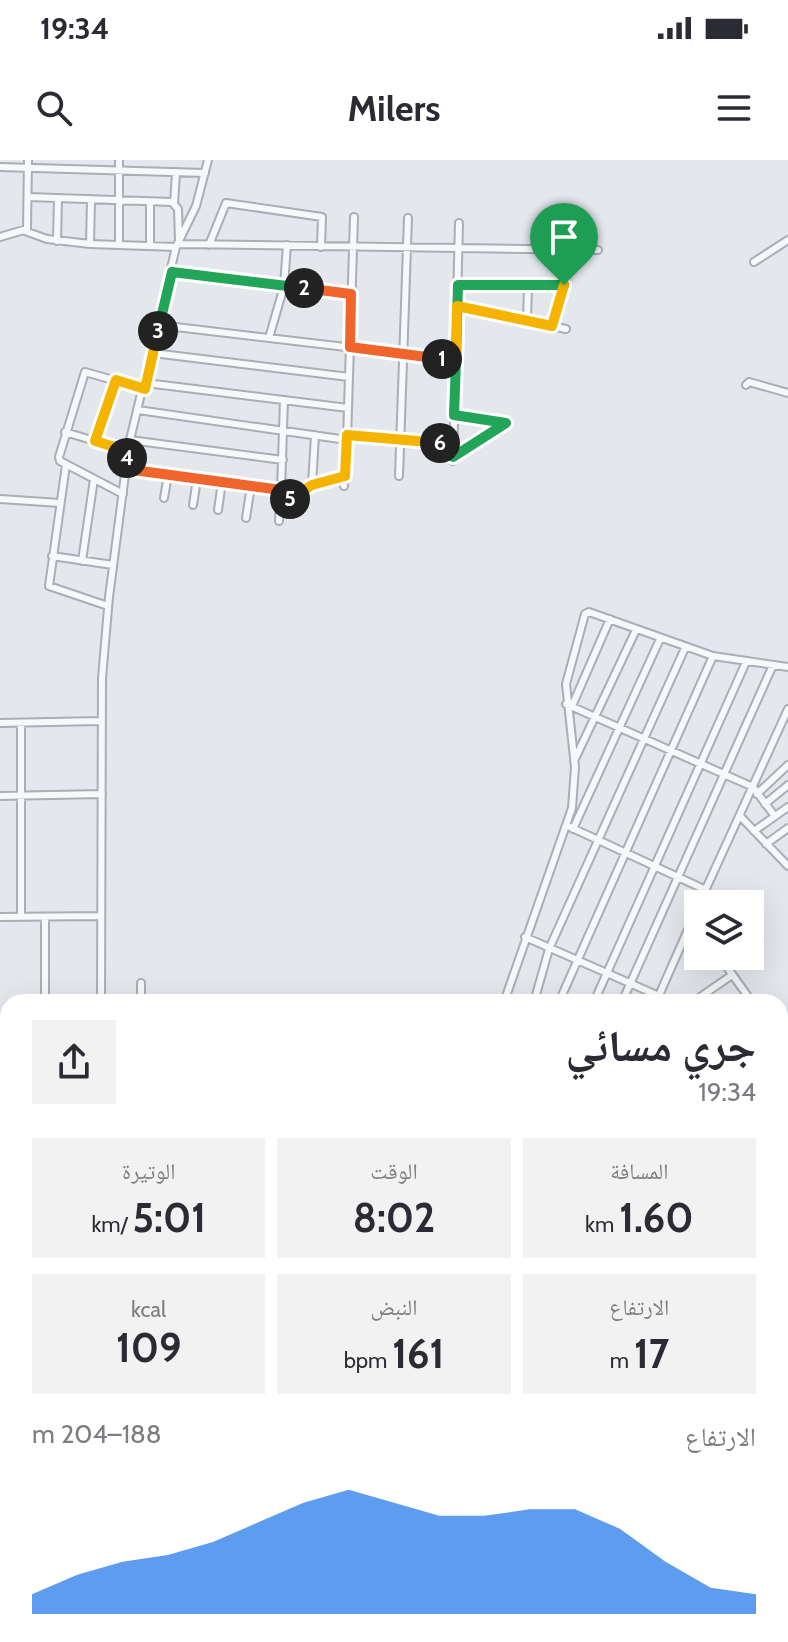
<!DOCTYPE html>
<html lang="ar">
<head>
<meta charset="utf-8">
<style>
  :root { --surface:#fff; --page:#f2f2f3; --text:#2b2b33; --muted:#7c7c81; --accent:#1a73e8 }
  body { margin:0; font-family:Cabin,"Noto Naskh Arabic",sans-serif; background:var(--page); color:var(--text); direction:rtl; height:100vh; display:flex; flex-direction:column; font-size:30px; white-space:nowrap }
  * { box-sizing:border-box; margin:0 }
  p { font-size:26px; color:var(--muted) }
  .icon { flex:none; width:44px; height:44px; fill:none; stroke:currentColor; stroke-width:2; stroke-linecap:round; stroke-linejoin:round }
  .map { position:relative; flex:1; overflow:hidden; direction:ltr }
  .drawer { position:absolute; left:0px; top:834px; width:788px; height:648px; display:flex; flex-direction:column; background:var(--surface); border-radius:24px 24px 0 0; box-shadow:0 8px 32px #0002; direction:rtl }
  .drawer>* { flex:none }
  .controls { position:absolute; left:684px; top:730px; display:grid; gap:16px }
  .controls a { display:grid; place-items:center; width:80px; height:80px; border-radius:0px; background:var(--surface); box-shadow:0 8px 32px #0002; font-size:40px }
  .pin { position:absolute; display:grid; place-items:center; width:68px; height:68px; color:#fff; margin:-82px -34px; border-radius:50% 50% 50% 0; rotate:-45deg; box-shadow:0 0 8px #0007 }
  .pin .icon { rotate:45deg }
  .km { position:absolute; width:40px; height:40px; margin:-20px; border-radius:50%; background:#222; color:#fff; font-size:22px; line-height:40px; text-align:center }
  .round { display:grid; place-items:center; flex:none; width:84px; height:84px; border-radius:0px; background:var(--page) }
  .head { display:flex; align-items:center; justify-content:space-between; height:136px; padding:0 32px }
  h1 { font-size:44px; font-weight:700; line-height:60px }
  .metrics { display:grid; grid-template-columns:repeat(3,1fr); gap:12px; height:136px; padding:8px 32px }
  .metrics div { display:grid; align-content:center; border-radius:0px; background:var(--page); text-align:center }
  .metrics b { font-size:40px; font-weight:700 }
  .metrics small { font-size:22px; font-weight:400 }
  .metrics p { font-size:22px }
  .chart { height:224px; padding:16px 32px }
  .chart p { display:flex; justify-content:space-between }
  .chart svg { width:100%; height:144px; margin-top:8px; fill:var(--accent); opacity:.7 }
  .status { display:flex; justify-content:space-between; align-items:center; height:56px; padding:0 40px; background:var(--surface); direction:ltr }
  .status svg { height:22px; fill:currentColor }
  header { display:flex; justify-content:space-between; align-items:center; height:104px; padding:0 32px; background:var(--surface); font-size:36px; font-weight:700 }
  .map>svg:first-child { display:block }
</style>
</head>
<body>
<div class="status"><b>19:34</b><svg viewBox="0 0 49 12"><path d="M0 12V9h3v3zM5 12V6h3v6zM10 12V3h3v9zM15 12V0h3v12zM26 1h20v11H26zM47 4h2v5h-2z"/></svg></div>
<header><svg class="icon" aria-label="menu" viewBox="0 0 24 24"><path d="M4 6h16M4 12h16M4 18h16"/></svg>Milers<svg class="icon" aria-label="search" viewBox="0 0 24 24"><circle cx="10" cy="10" r="6"/><path d="M15 15l6 6"/></svg></header>
<div class="map">
<svg width="788" height="1482" viewBox="0 0 788 1482">
  <rect width="100%" height="100%" fill="#e4e7ec"/>
  <g fill="none" stroke-linecap="round" stroke-linejoin="round">
    <!-- street casing -->
    <g stroke="#a9aeb7" stroke-width="10">
      <path id="street" d="M 0,7 L 205,13
        M 28,37 L 172,42 L 178,49 L 179,80
        M 91,40 L 90,84 L 176,87
        M 150,42 L 150,86
        M 174,44 L 176,12
        M 25,71 L 47,79 L 90,84
        M 0,77 L 27,69 L 28,0
        M 57,81 L 58,38
        M 178,84 L 598,90
        M 119,85 L 119,0
        M 209,85 L 226,43 L 322,57 L 321,87
        M 754,102 L 788,80
        M 172,112 L 351,134
        M 458,125 L 564,125
        M 457,146 L 552,166
        M 527,161 L 528,125
        M 159,165 L 456,200
        M 566,169 L 552,166 L 579,69
        M 269,178 L 284,126 L 287,85
        M 153,193 L 349,217
        M 146,223 L 348,248
        M 746,225 L 749,222 L 788,233
        M 138,250 L 347,280 L 354,57
        M 65,272 L 128,291
        M 347,275 L 453,285
        M 130,280 L 283,300
        M 95,281 L 116,220
        M 453,297 L 506,263 L 454,255
        M 453,301 L 459,63
        M 66,305 L 49,426 L 108,446
        M 126,309 L 281,330 L 279,361
        M 399,316 L 408,58
        M 312,325 L 315,275
        M 344,326 L 347,280
        M 281,330 L 284,240
        M 123,334 L 60,301 L 59,297 L 85,212 L 145,229
        M 164,338 L 168,315
        M 0,339 L 60,343
        M 193,345 L 197,319
        M 281,345 L 312,325 L 345,316
        M 218,350 L 222,322
        M 246,358 L 251,326
        M 52,396 L 113,405
        M 82,401 L 94,319
        M 566,544 L 753,627 L 774,655
        M 572,546 L 610,459
        M 0,563 L 101,561
        M 21,563 L 21,757
        M 574,601 L 636,470
        M 757,634 L 788,605
        M 0,636 L 102,634
        M 765,644 L 788,625
        M 740,656 L 788,706
        M 570,667 L 706,730
        M 573,669 L 660,479
        M 754,671 L 788,647
        M 766,684 L 788,668
        M 699,744 L 788,549
        M 0,757 L 101,756
        M 525,777 L 659,836
        M 719,796 L 752,842
        M 45,842 L 45,757
        M 101,842 L 102,518 L 109,437 L 129,284 L 176,87 L 196,46 L 208,0
        M 141,842 L 141,823
        M 504,842 L 572,648 L 575,607 L 566,524 L 585,454 L 589,452 L 713,496
        M 534,842 L 549,789 L 685,488
        M 559,842 L 713,496 L 788,507
        M 594,842 L 746,502
        M 622,842 L 773,505
        M 656,842 L 698,747
        M 693,842 L 732,815
        M 0,915 L 8,915
        M 780,926 L 788,920
        M 780,939 L 788,951
        M 780,977 L 788,972
        M 780,1014 L 788,1009
        M 0,1027 L 8,1027
        M 780,1046 L 788,1041
        M 780,1073 L 788,1082
        M 0,1087 L 8,1087
        M 780,1125 L 788,1120
        M 0,1155 L 8,1155
        M 0,1208 L 8,1359
        M 780,1380 L 788,1376
        M 0,1412 L 8,1412
        M 161,1474 L 161,1482
        M 175,1474 L 179,1482
        M 496,1482 L 508,1474"/>
    </g>
    <!-- primary casing -->
    <g stroke="#a3abb8" stroke-width="13">
      <path id="primary" d="M 780,1178 L 788,1173
        M 3,1474 L 19,1478 L 145,1474
        M 408,1482 L 419,1474"/>
    </g>
    <!-- highway casing -->
    <g stroke="#8b94a3" stroke-width="14">
      <path id="highway" d="M 0,1471 L 1,1472"/>
    </g>
    <!-- street -->
    <use href="#street" stroke="#f7f8fa" stroke-width="6"/>
    <!-- primary -->
    <use href="#primary" stroke="#fff" stroke-width="9"/>
    <!-- highway -->
    <use href="#highway" stroke="#fff" stroke-width="10"/>
    <!-- rail casing -->
    <g stroke="#7d8696" stroke-width="5">
      <path id="rail" d="M 780,1273 L 788,1267
        M 474,1482 L 486,1474"/>
    </g>
    <!-- rail -->
    <use href="#rail" stroke="#f4f6f9" stroke-width="2" stroke-dasharray="6" stroke-linecap="butt"/>
  </g>
  <g fill="none" stroke-linecap="round" stroke-linejoin="round">
    <!-- split-1 casing -->
    <g stroke="#fff" stroke-width="16">
      <path id="split-1" d="M 442,199 L 456,200 L 458,125 L 564,125"/>
    </g>
    <!-- split-2 casing -->
    <g stroke="#fff" stroke-width="16">
      <path id="split-2" d="M 304,128 L 351,134 L 350,187 L 442,199"/>
    </g>
    <!-- split-3 casing -->
    <g stroke="#fff" stroke-width="16">
      <path id="split-3" d="M 158,171 L 172,112 L 304,128"/>
    </g>
    <!-- split-4 casing -->
    <g stroke="#fff" stroke-width="16">
      <path id="split-4" d="M 127,298 L 128,291 L 95,281 L 116,220 L 145,229 L 158,171"/>
    </g>
    <!-- split-5 casing -->
    <g stroke="#fff" stroke-width="16">
      <path id="split-5" d="M 127,298 L 126,309 L 281,330 L 281,345 L 290,339"/>
    </g>
    <!-- split-6 casing -->
    <g stroke="#fff" stroke-width="16">
      <path id="split-6" d="M 290,339 L 312,325 L 345,316 L 347,275 L 440,283"/>
    </g>
    <!-- split-7 casing -->
    <g stroke="#fff" stroke-width="16">
      <path id="split-7" d="M 440,283 L 453,285 L 453,297 L 506,263 L 454,255 L 456,201"/>
    </g>
    <!-- split-8 casing -->
    <g stroke="#fff" stroke-width="16">
      <path id="split-8" d="M 456,201 L 457,146 L 552,166 L 564,125"/>
    </g>
    <!-- split-1 -->
    <use href="#split-1" stroke="#22a559" stroke-width="10"/>
    <!-- split-2 -->
    <use href="#split-2" stroke="#f0652b" stroke-width="10"/>
    <!-- split-3 -->
    <use href="#split-3" stroke="#22a559" stroke-width="10"/>
    <!-- split-4 -->
    <use href="#split-4" stroke="#f5b400" stroke-width="10"/>
    <!-- split-5 -->
    <use href="#split-5" stroke="#f0652b" stroke-width="10"/>
    <!-- split-6 -->
    <use href="#split-6" stroke="#f5b400" stroke-width="10"/>
    <!-- split-7 -->
    <use href="#split-7" stroke="#22a559" stroke-width="10"/>
    <!-- split-8 -->
    <use href="#split-8" stroke="#f5b400" stroke-width="10"/>
  </g>
</svg>
<div class="controls">
<a><svg class="icon" aria-label="layers" viewBox="0 0 24 24"><path d="M12 4l9 5-9 5-9-5zM3 14l9 5 9-5"/></svg></a>
</div>
<div class="pin" style="left:564px;top:125px;background:#1e9e55"><svg class="icon" aria-label="arrive" viewBox="0 0 24 24"><path d="M6 21V4h12l-3 4 3 4H6"/></svg></div>
<b class="km" style="left:442px;top:199px">1</b>
<b class="km" style="left:304px;top:128px">2</b>
<b class="km" style="left:158px;top:171px">3</b>
<b class="km" style="left:127px;top:298px">4</b>
<b class="km" style="left:290px;top:339px">5</b>
<b class="km" style="left:440px;top:283px">6</b>
<section class="drawer">
<div class="head"><div><h1>جري مسائي</h1><p>19:34</p></div><a class="round"><svg class="icon" aria-label="share" viewBox="0 0 24 24"><path d="M12 15V3M7 8l5-5 5 5M5 13v7h14v-7"/></svg></a></div>
<div class="metrics">
<div><p>المسافة</p><b>1.60<small> km</small></b></div>
<div><p>الوقت</p><b>8:02</b></div>
<div><p>الوتيرة</p><b>5:01<small> /km</small></b></div>
</div>
<div class="metrics">
<div><p>الارتفاع</p><b>17<small> m</small></b></div>
<div><p>النبض</p><b>161<small> bpm</small></b></div>
<div><p>kcal</p><b>109</b></div>
</div>
<div class="chart"><p><span>الارتفاع</span>188–204 m</p>
<svg viewBox="0 0 160 44" preserveAspectRatio="none"><path d="M0 44V38L10 32L20 28L30 26L40 22L50 16L60 10L70 6L80 10L90 14L100 14L110 12L120 12L130 18L140 28L150 36L160 38V44z"/></svg>
</div>
</section>
</div>
</body>
</html>
